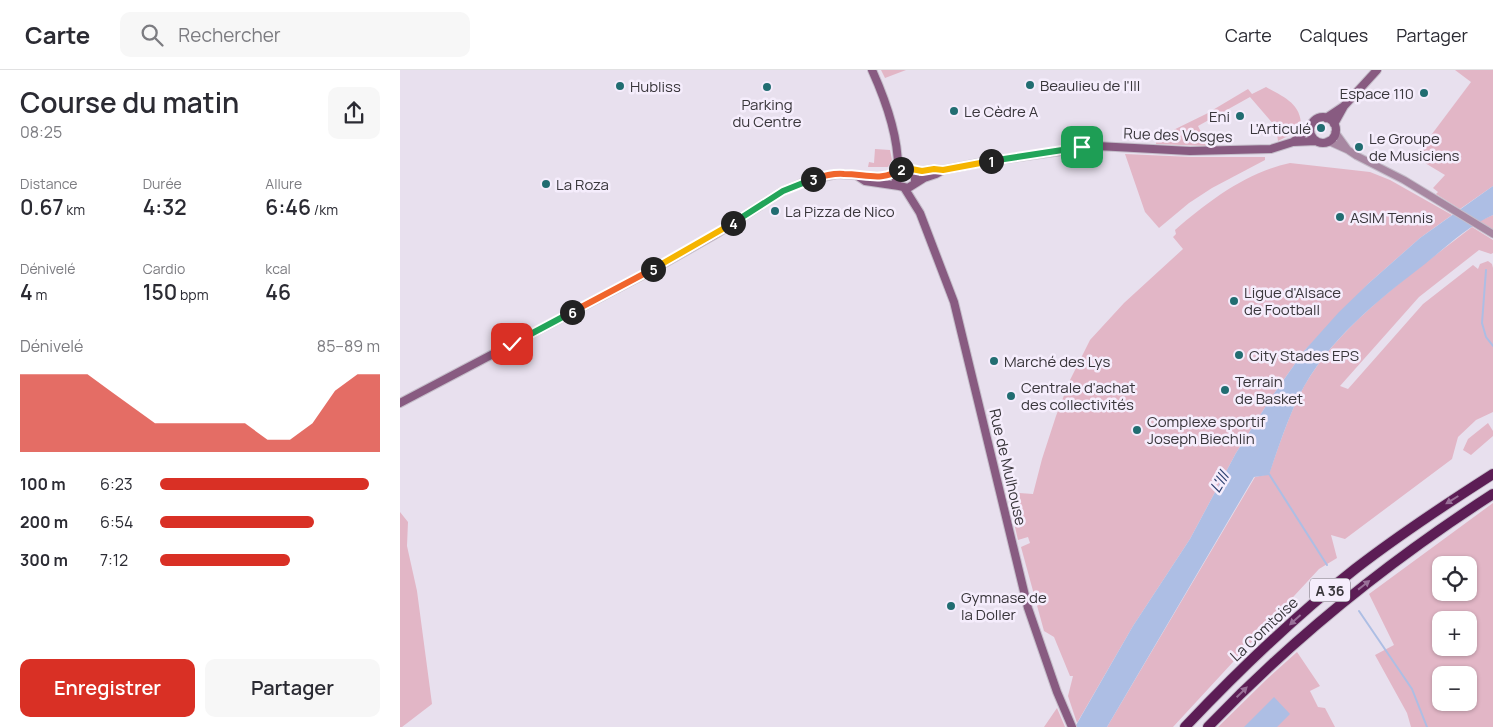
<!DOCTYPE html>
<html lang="fr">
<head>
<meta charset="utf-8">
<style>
  :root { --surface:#fff; --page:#f7f7f7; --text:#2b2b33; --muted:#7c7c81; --line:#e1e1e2; --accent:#d93025 }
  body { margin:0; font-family:Manrope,sans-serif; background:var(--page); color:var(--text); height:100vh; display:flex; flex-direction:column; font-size:19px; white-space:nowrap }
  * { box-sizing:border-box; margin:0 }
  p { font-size:16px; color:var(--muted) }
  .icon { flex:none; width:28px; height:28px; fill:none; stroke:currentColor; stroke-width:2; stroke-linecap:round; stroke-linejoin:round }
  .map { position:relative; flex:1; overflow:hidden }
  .sheet { display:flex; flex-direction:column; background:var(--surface); width:400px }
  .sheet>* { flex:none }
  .controls { position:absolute; left:1032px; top:486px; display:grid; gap:10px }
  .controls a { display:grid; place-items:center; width:45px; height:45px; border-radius:10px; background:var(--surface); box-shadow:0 1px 4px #0004; font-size:25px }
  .pin { position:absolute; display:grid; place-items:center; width:42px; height:42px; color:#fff; margin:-21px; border-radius:10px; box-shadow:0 2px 8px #0006 }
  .km { position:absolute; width:25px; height:25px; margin:-12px; border-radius:50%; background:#222; color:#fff; font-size:14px; line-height:25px; text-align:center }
  .round { display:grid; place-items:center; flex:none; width:52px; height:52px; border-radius:10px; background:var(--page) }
  .headline { display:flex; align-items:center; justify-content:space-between; height:85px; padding:0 20px }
  h1 { font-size:28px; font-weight:600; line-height:38px }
  .figures { display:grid; grid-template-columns:repeat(3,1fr); gap:8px; height:85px; padding:5px 20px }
  .figures div { display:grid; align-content:center }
  .figures b { font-size:21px; font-weight:600 }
  .figures small { font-size:14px; font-weight:400 }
  .figures p { font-size:14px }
  .chart { height:140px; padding:10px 20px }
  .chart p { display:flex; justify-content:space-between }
  .chart svg { width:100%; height:90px; margin-top:5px; fill:var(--accent); opacity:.7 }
  .button { display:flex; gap:10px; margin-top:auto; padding:10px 20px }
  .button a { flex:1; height:58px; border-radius:10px; background:var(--accent); color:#fff; font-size:20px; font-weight:600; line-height:58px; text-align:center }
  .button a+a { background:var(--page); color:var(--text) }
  ul { padding:0 20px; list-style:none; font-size:16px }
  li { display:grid; grid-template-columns:80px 60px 1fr; align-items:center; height:38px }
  li i { height:12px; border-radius:6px; background:var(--accent) }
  header { display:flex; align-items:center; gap:30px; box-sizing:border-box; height:70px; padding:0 25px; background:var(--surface); border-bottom:1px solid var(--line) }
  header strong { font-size:24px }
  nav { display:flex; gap:28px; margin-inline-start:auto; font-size:18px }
  .search { width:350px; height:45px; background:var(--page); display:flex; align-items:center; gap:12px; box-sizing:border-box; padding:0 18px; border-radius:10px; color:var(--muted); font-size:19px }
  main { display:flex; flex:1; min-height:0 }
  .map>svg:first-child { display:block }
</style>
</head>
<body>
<header>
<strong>Carte</strong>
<div class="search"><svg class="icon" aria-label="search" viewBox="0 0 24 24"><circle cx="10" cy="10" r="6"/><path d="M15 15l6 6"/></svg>Rechercher</div>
<nav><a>Carte</a><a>Calques</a><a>Partager</a></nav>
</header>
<main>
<section class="sheet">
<div class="headline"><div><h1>Course du matin</h1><p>08:25</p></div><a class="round"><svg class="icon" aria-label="share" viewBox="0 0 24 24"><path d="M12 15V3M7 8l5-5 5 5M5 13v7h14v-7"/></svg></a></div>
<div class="figures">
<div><p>Distance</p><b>0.67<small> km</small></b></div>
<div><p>Durée</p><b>4:32</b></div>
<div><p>Allure</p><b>6:46<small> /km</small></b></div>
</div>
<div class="figures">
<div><p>Dénivelé</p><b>4<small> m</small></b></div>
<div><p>Cardio</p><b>150<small> bpm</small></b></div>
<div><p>kcal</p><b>46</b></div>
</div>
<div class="chart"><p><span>Dénivelé</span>85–89 m</p>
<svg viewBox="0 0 160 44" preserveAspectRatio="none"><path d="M0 44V6L10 6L20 6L30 6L40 14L50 22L60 30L70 30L80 30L90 30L100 30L110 38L120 38L130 30L140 14L150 6L160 6V44z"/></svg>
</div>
<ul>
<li><b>100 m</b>6:23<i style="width:95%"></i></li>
<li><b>200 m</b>6:54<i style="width:70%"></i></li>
<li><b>300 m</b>7:12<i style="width:59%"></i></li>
</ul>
<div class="button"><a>Enregistrer</a><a>Partager</a></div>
</section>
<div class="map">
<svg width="1093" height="657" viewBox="0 0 1093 657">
  <rect width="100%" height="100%" fill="#e8e0ee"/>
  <!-- green -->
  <path fill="#e2b6c6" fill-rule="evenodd" d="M 481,0 L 506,0 L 485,8 Z
    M 1055,0 L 1093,0 L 1093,116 L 1060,139 L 1036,124 L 1038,122 L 1033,118 L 1045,105 L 1020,90 L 1020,80 L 1071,12 Z
    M 866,17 C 882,26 901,33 901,55 L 892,64 L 878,71 L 876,57 L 850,27 L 798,56 L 808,76 L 756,74 L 757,68 L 806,44 L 848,19 L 852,24 Z
    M 475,79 L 490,80 L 492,90 L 488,97 L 468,97 L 469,92 L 474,93 Z
    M 725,84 L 791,87 L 865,87 L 865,90 L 812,118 L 789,133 L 759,158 L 745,142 Z
    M 890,93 L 970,102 L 990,110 L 1052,145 L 1020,168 L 969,213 L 904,281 L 873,325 L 836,383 L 790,469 L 733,556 L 677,653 L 668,626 L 673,606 L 670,606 L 654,567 L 644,561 L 621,477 L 630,473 L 628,467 L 618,470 L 607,422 L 633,424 L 642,389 L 656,346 L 670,310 L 690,270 L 724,233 L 783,179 L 773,167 L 776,164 L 775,160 C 809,131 845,103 890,93 Z
    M 1093,145 L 1093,160 L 1079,151 Z
    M 1072,157 L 1093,170 L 1093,183 L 1091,184 L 1079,180 L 1019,227 L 940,316 L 948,319 L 1023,234 L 1073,195 L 1078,199 L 1080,194 L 1088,191 L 1092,194 L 1093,198 L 1093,342 L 1076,350 L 1058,367 L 1052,389 L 945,469 L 931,465 L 937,488 L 919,499 L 773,657 L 707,657 L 855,407 L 869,404 C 878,378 887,351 899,326 C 933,257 1012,204 1072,157 Z
    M 1088,353 L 1093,361 L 1093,366 L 1071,385 L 1063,380 L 1068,369 Z
    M 1093,433 L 1093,657 L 1011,657 L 1007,643 L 975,585 L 994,575 L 969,524 ZM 1041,495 L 1069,495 L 1069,522 L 1041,522 ZM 1041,550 L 1069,550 L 1069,578 L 1041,578 ZM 1041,605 L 1069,605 L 1069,632 L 1041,632 Z
    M 0,442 L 8,452 L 7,476 L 17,521 L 32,634 L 2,657 L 0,657 Z
    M 897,582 L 920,616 L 910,621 L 918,637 L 925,638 L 935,657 L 818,657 L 867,609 Z
    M 657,638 L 665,657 L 644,657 Z"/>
  <!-- water -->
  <path fill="#adbee4" d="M 1093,116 L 1093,145 C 1068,156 1046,177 1025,194 C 977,231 927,270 899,326 C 887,351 878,378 869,405 L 854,407 L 707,657 L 675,657 L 733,556 L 790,469 L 836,383 L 873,325 L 904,281 L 939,242 L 969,213 L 1020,168 Z
    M 874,627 L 890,644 L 877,657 L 844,657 Z"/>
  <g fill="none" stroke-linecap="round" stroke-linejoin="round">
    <!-- stream -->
    <path stroke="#adbee4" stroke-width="2" d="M 1086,200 L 1082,253 L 1086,267 L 1093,276
      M 869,404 L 927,495
      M 959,541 L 1012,619 L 1027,657"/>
    <!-- tertiary casing -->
    <g stroke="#c5beca" stroke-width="9">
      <path id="tertiary" d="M 935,62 L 948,80
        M 928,71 L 948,80 L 957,86 L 1004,110 L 1093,164"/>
    </g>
    <!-- secondary casing -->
    <g stroke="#c5beca" stroke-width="10">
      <path id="secondary" d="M 472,0 C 486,31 499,67 498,101
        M910 60a13 13 0 1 1 26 0a13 13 0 1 1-26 0Z
        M 926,48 L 944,36 L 977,0
        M 934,54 L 944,36
        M 893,72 L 916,71
        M 512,100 L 522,101 L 534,99 L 543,100 L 584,92 L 697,76 L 790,81 L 871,79 L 893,72 L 910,58
        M 456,105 L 465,111 L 499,116
        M 515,112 L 515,103 L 510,99 L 500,99 C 494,104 494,110 499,116 L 508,118 L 524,108 L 536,104 L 543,100
        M 505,119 L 520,143 L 554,232 L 628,538 L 657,622 L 672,657
        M 0,333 L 256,198 L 316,164 L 383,121 L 409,110 L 437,104 L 482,107 L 496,103"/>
    </g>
    <!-- motorway casing -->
    <g stroke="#c5beca" stroke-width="12">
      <path id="motorway" d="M 785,657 C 838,601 894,547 955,499 C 999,465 1046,434 1093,404
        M 808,657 C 894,567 989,491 1093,424"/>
    </g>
    <!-- tertiary -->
    <use href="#tertiary" stroke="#a787a1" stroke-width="7"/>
    <!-- secondary -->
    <use href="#secondary" stroke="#885b81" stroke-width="8"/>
    <!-- motorway -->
    <use href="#motorway" stroke="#5c1d55" stroke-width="10"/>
  </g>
  <!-- one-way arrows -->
  <defs><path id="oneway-solid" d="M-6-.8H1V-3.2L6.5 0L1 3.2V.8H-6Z" transform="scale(1.25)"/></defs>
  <g fill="#997098">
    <use href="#oneway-solid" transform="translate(1052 430) rotate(148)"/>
    <use href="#oneway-solid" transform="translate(964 515) rotate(-38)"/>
    <use href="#oneway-solid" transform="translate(895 550) rotate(138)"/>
    <use href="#oneway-solid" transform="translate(842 622) rotate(-44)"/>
  </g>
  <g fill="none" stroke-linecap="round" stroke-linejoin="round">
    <!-- split-1 casing -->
    <g stroke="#fff" stroke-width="10">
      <path id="split-1" d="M 591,91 L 682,77"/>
    </g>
    <!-- split-2 casing -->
    <g stroke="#fff" stroke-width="10">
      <path id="split-2" d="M 501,99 L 506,98 L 522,101 L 534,99 L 543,100 L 591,91"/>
    </g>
    <!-- split-3 casing -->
    <g stroke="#fff" stroke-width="10">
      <path id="split-3" d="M 413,109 C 423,106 433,103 444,104 C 466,104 482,112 501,99"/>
    </g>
    <!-- split-4 casing -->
    <g stroke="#fff" stroke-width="10">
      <path id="split-4" d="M 333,153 L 383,121 L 413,109"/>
    </g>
    <!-- split-5 casing -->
    <g stroke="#fff" stroke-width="10">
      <path id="split-5" d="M 253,199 L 333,153"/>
    </g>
    <!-- split-6 casing -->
    <g stroke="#fff" stroke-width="10">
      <path id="split-6" d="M 172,242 L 253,199"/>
    </g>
    <!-- split-7 casing -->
    <g stroke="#fff" stroke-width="10">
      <path id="split-7" d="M 112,274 L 172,242"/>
    </g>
    <!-- split-1 -->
    <use href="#split-1" stroke="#22a559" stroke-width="6"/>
    <!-- split-2 -->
    <use href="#split-2" stroke="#f5b400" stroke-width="6"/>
    <!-- split-3 -->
    <use href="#split-3" stroke="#f0652b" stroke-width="6"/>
    <!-- split-4 -->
    <use href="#split-4" stroke="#22a559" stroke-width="6"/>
    <!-- split-5 -->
    <use href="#split-5" stroke="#f5b400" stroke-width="6"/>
    <!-- split-6 -->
    <use href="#split-6" stroke="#f0652b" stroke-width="6"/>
    <!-- split-7 -->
    <use href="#split-7" stroke="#22a559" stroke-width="6"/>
  </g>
  <!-- markers -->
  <g fill="#216d71" stroke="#f5edfc" stroke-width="2">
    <circle cx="630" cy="15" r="5"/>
    <circle cx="220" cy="16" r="5"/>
    <circle cx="367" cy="17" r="5"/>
    <circle cx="1024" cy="23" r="5"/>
    <circle cx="554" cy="41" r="5"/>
    <circle cx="840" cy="46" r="5"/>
    <circle cx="921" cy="58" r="5"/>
    <circle cx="959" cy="77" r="5"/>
    <circle cx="146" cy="114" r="5"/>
    <circle cx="375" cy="141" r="5"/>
    <circle cx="940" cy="147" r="5"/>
    <circle cx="834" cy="231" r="5"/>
    <circle cx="839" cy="285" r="5"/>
    <circle cx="594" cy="291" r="5"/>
    <circle cx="825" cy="320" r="5"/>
    <circle cx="611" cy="326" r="5"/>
    <circle cx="737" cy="360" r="5"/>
    <circle cx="551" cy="536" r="5"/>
  </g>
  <g text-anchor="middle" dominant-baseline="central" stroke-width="5" stroke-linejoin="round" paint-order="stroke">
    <!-- shield labels -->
    <rect fill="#f5edfc" stroke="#716d75" stroke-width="1" x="910" y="508.5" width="40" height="23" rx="4"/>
    <g font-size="14" font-weight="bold" fill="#39363b">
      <text x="930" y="520">A 36</text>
    </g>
    <!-- poi labels -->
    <g font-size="15" fill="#39363b" stroke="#f5edfc" text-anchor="start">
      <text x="640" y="15">Beaulieu de l'Ill</text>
      <text x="230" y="16">Hubliss</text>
      <text x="1014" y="23" text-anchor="end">Espace 110</text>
      <text x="367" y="34" text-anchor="middle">Parking<tspan x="367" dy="17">du Centre</tspan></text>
      <text x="564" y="41">Le Cèdre A</text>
      <text x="830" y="46" text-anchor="end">Eni</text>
      <text x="911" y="58" text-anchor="end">L’Articulé</text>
      <text x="969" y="68">Le Groupe<tspan x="969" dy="17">de Musiciens</tspan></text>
      <text x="156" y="114">La Roza</text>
      <text x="385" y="141">La Pizza de Nico</text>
      <text x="950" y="147">ASIM Tennis</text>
      <text x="844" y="222">Ligue d'Alsace<tspan x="844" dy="17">de Football</tspan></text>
      <text x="849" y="285">City Stades EPS</text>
      <text x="604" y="291">Marché des Lys</text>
      <text x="835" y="311">Terrain<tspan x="835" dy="17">de Basket</tspan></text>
      <text x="621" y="317">Centrale d'achat<tspan x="621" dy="17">des collectivités</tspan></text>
      <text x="747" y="351">Complexe sportif<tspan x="747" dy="17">Joseph Biechlin</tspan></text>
      <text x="561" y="527">Gymnase de<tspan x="561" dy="17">la Doller</tspan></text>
    </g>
    <!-- street labels -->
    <g font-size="15" fill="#39363b" stroke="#f5edfc">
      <text transform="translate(778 65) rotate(2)">Rue des Vosges</text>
      <text transform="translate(608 397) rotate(77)">Rue de Mulhouse</text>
      <text transform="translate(864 559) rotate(-43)">La Comtoise</text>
    </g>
    <!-- water labels -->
    <g font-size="16" font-style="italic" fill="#2b3f6f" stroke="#f5edfc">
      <text transform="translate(819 412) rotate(-59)">L'Ill</text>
    </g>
  </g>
</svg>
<div class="controls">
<a><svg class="icon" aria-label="locate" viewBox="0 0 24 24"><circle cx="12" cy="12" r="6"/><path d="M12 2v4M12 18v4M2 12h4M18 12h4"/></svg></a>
<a>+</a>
<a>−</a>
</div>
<div class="pin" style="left:682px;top:77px;background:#1e9e55"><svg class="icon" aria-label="arrive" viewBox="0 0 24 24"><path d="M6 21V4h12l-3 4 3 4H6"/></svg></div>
<div class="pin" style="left:112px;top:274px;background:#d93025"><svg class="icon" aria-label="check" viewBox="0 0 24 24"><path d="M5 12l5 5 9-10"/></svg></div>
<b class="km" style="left:591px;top:91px">1</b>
<b class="km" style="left:501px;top:99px">2</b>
<b class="km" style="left:413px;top:109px">3</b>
<b class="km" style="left:333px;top:153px">4</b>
<b class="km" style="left:253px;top:199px">5</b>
<b class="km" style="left:172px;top:242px">6</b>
</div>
</main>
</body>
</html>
